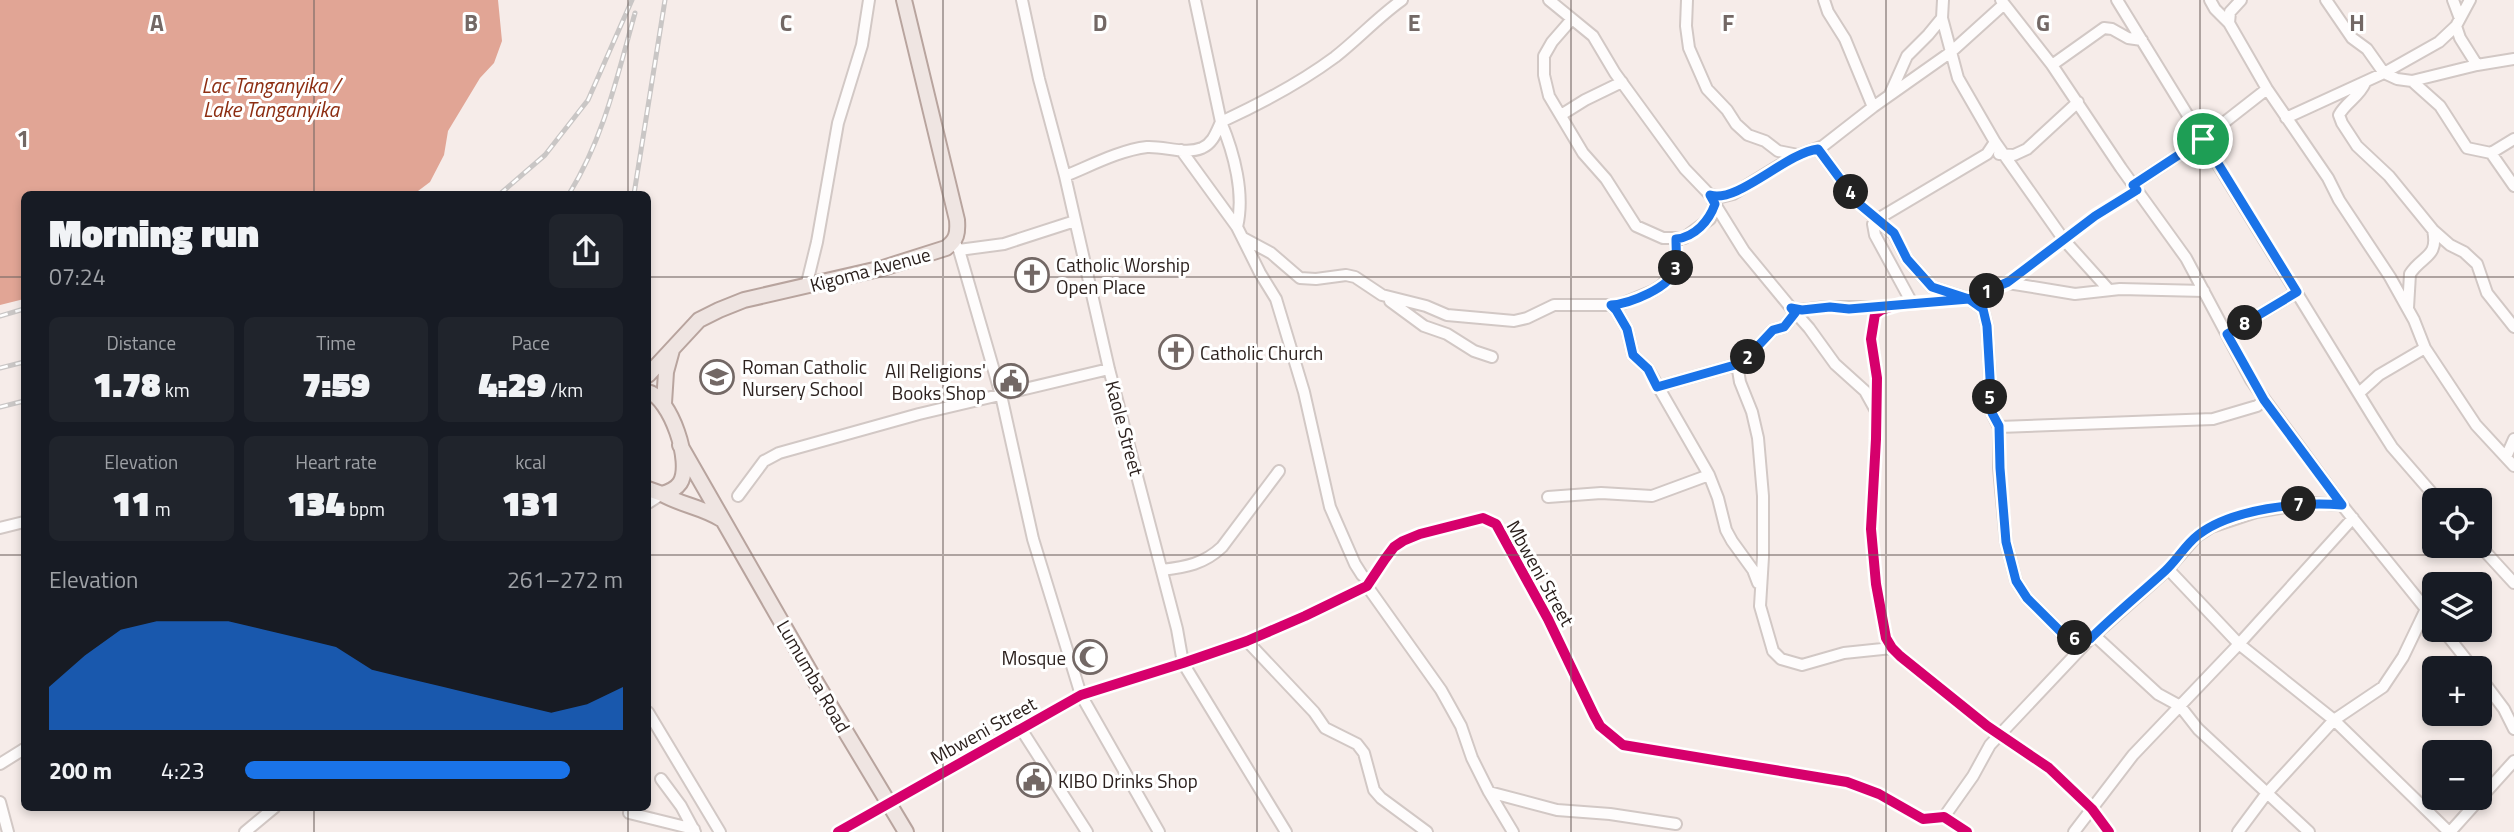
<!DOCTYPE html>
<html lang="en">
<head>
<meta charset="utf-8">
<style>
  :root { --surface:#171b24; --page:#20242c; --text:#f1f3f6; --muted:#9ea1a6; --accent:#1a73e8 }
  body { margin:0; font-family:"Titillium Web",sans-serif; background:var(--page); color:var(--text); height:100vh; display:flex; flex-direction:column; font-size:26px; white-space:nowrap }
  * { box-sizing:border-box; margin:0 }
  p { font-size:23px; color:var(--muted) }
  .icon { flex:none; width:38px; height:38px; fill:none; stroke:currentColor; stroke-width:2; stroke-linecap:round; stroke-linejoin:round }
  .map { position:relative; flex:1; overflow:hidden }
  .side { position:absolute; left:21px; top:191px; width:630px; height:620px; display:flex; flex-direction:column; background:var(--surface); border-radius:10px; box-shadow:0 4px 10px #0003 }
  .side>* { flex:none }
  .fabs { position:absolute; left:2422px; top:488px; display:grid; gap:14px }
  .fabs a { display:grid; place-items:center; width:70px; height:70px; border-radius:10px; background:var(--surface); box-shadow:0 4px 10px #0003; font-size:35px }
  .pin { position:absolute; display:grid; place-items:center; width:60px; height:60px; color:#fff; margin:-30px; border:4px solid #fff; border-radius:50%; box-shadow:0 2px 7px #0007 }
  .km { position:absolute; width:35px; height:35px; margin:-18px; border-radius:50%; background:#222; color:#fff; font-size:19px; line-height:35px; text-align:center }
  .round { display:grid; place-items:center; flex:none; width:74px; height:74px; border-radius:10px; background:var(--page) }
  .summary { display:flex; align-items:center; justify-content:space-between; height:119px; padding:0 28px }
  h1 { font-size:38px; font-weight:800; line-height:52px }
  .stats { display:grid; grid-template-columns:repeat(3,1fr); gap:10px; height:119px; padding:7px 28px }
  .stats div { display:grid; align-content:center; border-radius:10px; background:var(--page); text-align:center }
  .stats b { font-size:35px; font-weight:800 }
  .stats small { font-size:19px; font-weight:400 }
  .stats p { font-size:19px }
  .chart { height:196px; padding:14px 28px }
  .chart p { display:flex; justify-content:space-between }
  .chart svg { width:100%; height:126px; margin-top:7px; fill:var(--accent); opacity:.7 }
  ul { padding:0 28px; list-style:none; font-size:23px }
  li { display:grid; grid-template-columns:112px 84px 1fr; align-items:center; height:52px }
  li i { height:18px; border-radius:9px; background:var(--accent) }
  .map>svg:first-child { display:block }
</style>
</head>
<body>
<div class="map">
<svg width="2514" height="832" viewBox="0 0 2514 832">
  <rect width="100%" height="100%" fill="#f6ece9"/>
  <!-- water -->
  <path fill="#e1a595" d="M 0,0 L 498,0 L 502,41 L 494,63 L 480,78 L 448,131 L 444,155 L 430,182 L 414,194 L 24,194 L 24,299 L 0,305 Z"/>
  <g fill="none" stroke-linecap="round" stroke-linejoin="round">
    <!-- minor casing -->
    <g stroke="#d2c8c5" stroke-width="14">
      <path id="minor" d="M 1022,0 L 1039,79 L 1065,176 L 1109,369 L 1177,629 L 1183,663 L 1286,832
        M 1549,0 L 1593,36 L 1615,73 L 1685,169 L 1710,195 L 1721,197 L 1733,194 L 1793,157 L 1823,146 L 1873,107 L 1951,52 L 2003,5
        M 1687,0 L 1686,26 L 1689,48 L 1707,89 L 1727,110 L 1736,124 L 1748,135 L 1765,141 L 1778,151 L 1798,155
        M 1824,0 L 1828,12 L 1845,39 L 1873,107
        M 2001,0 L 2052,65 L 2121,168 L 2186,258 L 2251,380 L 2265,400 L 2342,505 L 2434,619
        M 2117,0 L 2373,417 L 2392,447 L 2438,500
        M 2210,0 L 2215,9 L 2229,23 L 2267,89 L 2328,178 L 2339,200 L 2390,277 L 2414,320 L 2425,348 L 2476,425 L 2514,466
        M 2326,0 L 2352,38 L 2367,49 L 2384,73 L 2397,79 L 2412,81 L 2477,65 L 2514,59
        M 2453,0 L 2459,16
        M 1942,18 L 1958,78 L 1995,142 L 2064,240 L 2109,290
        M 1572,19 L 1552,42 L 1544,56 L 1544,75 L 1549,96 L 1583,153 L 1606,179 L 1636,226 L 1663,238 L 1684,238 L 1710,219 L 1715,204
        M 2229,23 L 2230,12 L 2241,0
        M 2456,26 L 2460,38 L 2477,65
        M 2052,65 L 2104,28 L 2112,29 L 2128,38 L 2142,40
        M 2412,81 L 2440,106 L 2467,148 L 2491,153 L 2514,139
        M 2365,83 C 2359,97 2346,102 2339,115 L 2342,123 L 2357,146 L 2389,176 L 2433,230 L 2450,245 L 2464,252 L 2477,264 L 2487,293 L 2514,327
        M 1890,94 L 1907,56 L 1928,35 L 1942,18 L 1943,0
        M 1561,115 L 1585,100 L 1622,82
        M 2286,118 L 2384,73 L 2439,42 L 2456,26 L 2470,0
        M 1818,149 L 1858,203 L 1894,234 L 1907,259 L 1932,287 L 1969,299 L 1983,309 L 1987,326 L 1992,413 L 1999,427 L 1999,468 L 2006,542 L 2016,581 L 2027,598 L 2063,634 L 2071,638 L 2090,639
        M 1181,150 L 1237,227 L 1260,273 L 1276,299 L 1304,392 L 1330,507 L 1355,564 L 1362,575 L 1370,582
        M 2491,153 L 2514,186
        M 1999,154 L 2014,155 L 2027,149 L 2078,102
        M 1065,176 C 1090,166 1120,150 1147,147 C 1165,146 1185,155 1202,148 C 1213,143 1216,133 1221,122 L 1195,0
        M 2133,185 L 2203,139 L 2267,89
        M 1713,201 L 1744,251 L 1791,308 C 1804,313 1816,306 1830,307 C 1849,307 1867,307 1886,307
        M 1237,227 C 1245,194 1234,153 1221,122 C 1260,104 1300,83 1335,57 C 1358,39 1378,17 1402,0
        M 1243,238 L 1271,253 L 1300,278 L 1316,279 L 1346,275 L 1355,277 L 1382,295 L 1426,306 L 1447,315 L 1514,321 L 1527,318 L 1554,305 L 1619,305 L 1653,291 L 1661,286 L 1673,273 L 1676,268 L 1676,239
        M 954,242 L 959,250 L 1001,395 L 1033,539 L 1081,695 L 1159,832
        M 959,250 L 1004,244 L 1075,221
        M 2008,283 L 2075,294 L 2120,289 L 2204,291
        M 806,287 L 817,242 L 838,123 L 862,45 L 869,0
        M 1390,301 L 1424,326 L 1447,334 L 1474,351 L 1492,357
        M 1912,303 L 1875,235 L 1873,224 L 1876,220 L 1987,154 L 1995,142
        M 1611,305 L 1616,310 L 1627,329 L 1633,355 L 1648,369 L 1709,475 L 1718,498 L 1726,530 L 1732,541 L 1753,570 L 1758,583
        M 2408,308 L 2410,274 C 2422,255 2439,258 2433,230
        M 1793,310 L 1809,328 L 1835,364 L 1865,391 L 1875,409
        M 2227,334 L 2297,292
        M 1737,364 L 1740,382 L 1752,412 L 1758,438 L 1763,496 L 1763,557 L 1760,606 L 1773,651 L 1781,659 L 1802,665 L 1844,653 L 1892,648
        M 1657,387 L 1742,363 L 1773,330 L 1784,327 L 1795,313
        M 2359,393 L 2379,375 L 2425,348
        M 1999,427 L 2213,419 L 2257,406 L 2265,400
        M 2506,457 L 2514,439
        M 738,496 L 764,461 L 779,453 L 919,414 L 1109,369
        M 1548,497 L 1601,493 L 1652,496 L 1709,475
        M 648,503 L 662,494
        M 0,528 L 24,522
        M 2480,546 L 2514,583
        M 2168,569 L 2239,644 L 2334,720 L 2449,832
        M 1162,570 C 1186,567 1204,564 1222,547 L 1279,471
        M 1367,586 L 1441,690 L 1461,726 L 1472,758 L 1489,792 L 1513,832
        M 2443,630 L 2473,668
        M 2094,635 L 2158,694 L 2180,706 L 2198,729 L 2309,832
        M 1247,641 L 1314,712 L 1325,728 L 1357,744 L 1364,753 L 1374,790 L 1381,798 L 1427,832
        M 2480,677 L 2504,709 L 2514,729
        M 648,712 L 720,832
        M 1021,729 L 1087,832
        M 0,764 L 24,749
        M 661,779 L 681,806 L 695,832
        M 1489,792 L 1557,810 L 1610,814 L 1676,824
        M 0,802 L 8,832
        M 629,813 L 694,829
        M 1944,817 L 1973,776 L 1990,745 L 2090,639 L 2168,569 L 2197,536 L 2211,527 L 2256,512 L 2309,503 L 2342,505
        M 245,832 L 275,807
        M 838,832 L 1081,695 L 1183,663 L 1247,641 L 1305,616 L 1367,586 L 1385,559 L 1394,547 L 1403,541 L 1420,534 L 1483,518 L 1496,524 L 1548,619 L 1594,715 L 1600,726 L 1623,745 L 1847,782 L 1879,794 L 1923,819 L 1944,817 L 1967,832
        M 2074,832 L 2133,755 L 2239,644 L 2353,518
        M 2109,832 L 2092,809 L 2049,768 L 1987,726 L 1900,656 L 1892,648 L 1886,638 L 1876,584 L 1871,529 L 1876,439 L 1877,378 L 1871,339 L 1875,314 L 1881,310 L 1901,304 L 1969,299 L 2008,283 L 2095,216 L 2137,190
        M 2238,832 L 2267,793 L 2334,720 L 2383,687 L 2403,657 L 2426,609
        M 2450,832 L 2514,761"/>
    </g>
    <!-- major casing -->
    <g stroke="#b8a49e" stroke-width="18">
      <path id="major" d="M 648,375 L 699,320 L 719,310 L 744,300 L 883,268 L 946,248 C 957,240 958,233 957,220 L 904,0
        M 648,392 C 670,397 693,463 680,483 C 676,489 669,492 662,494 L 648,489
        M 664,403 L 666,372 L 672,350
        M 680,445 L 817,684 L 906,832
        M 662,494 C 681,505 702,507 721,519"/>
    </g>
    <!-- minor -->
    <use href="#minor" stroke="#fefcfc" stroke-width="10"/>
    <!-- major -->
    <use href="#major" stroke="#efe5e2" stroke-width="14"/>
    <!-- rail casing -->
    <g stroke="#c9c6c5" stroke-width="5">
      <path id="rail" d="M 500,194 L 545,155 L 588,100 L 632,0
        M 569,194 C 604,137 617,77 635,13
        M 634,194 L 665,0
        M 0,316 L 24,309
        M 0,368 L 24,362
        M 0,407 L 24,401"/>
    </g>
    <!-- rail -->
    <use href="#rail" stroke="#fff" stroke-width="2.5" stroke-dasharray="8" stroke-linecap="butt"/>
    <!-- cycleway casing -->
    <g stroke="#fff" stroke-width="15">
      <path id="cycleway" d="M 838,832 L 1081,695 L 1183,663 L 1247,641 L 1305,616 L 1367,586 L 1385,559 L 1394,547 L 1403,541 L 1420,534 L 1483,518 L 1496,524 L 1548,619 L 1594,715 L 1600,726 L 1623,745 L 1847,782 L 1879,794 L 1923,819 L 1944,817 L 1967,832
        M 2109,832 L 2092,809 L 2049,768 L 1987,726 L 1900,656 L 1892,648 L 1886,638 L 1876,584 L 1871,529 L 1876,439 L 1877,378 L 1871,339 L 1875,314 L 1881,310 L 1901,304 L 1969,299 L 2008,283 L 2095,216 L 2137,190"/>
    </g>
    <!-- cycleway -->
    <use href="#cycleway" stroke="#d6006c" stroke-width="10"/>
  </g>
  <g fill="none" stroke-linecap="round" stroke-linejoin="round">
    <!-- route casing -->
    <g stroke="#fff" stroke-width="14">
      <path id="route" d="M 2203,139 L 2133,185 L 2137,190 L 2095,216 L 2008,282 L 1969,299 L 1849,309 L 1830,307 L 1802,310 L 1791,308 L 1795,313 L 1784,327 L 1773,330 L 1742,363 L 1657,387 L 1648,369 L 1633,355 L 1627,329 L 1616,310 L 1611,305 C 1628,304 1672,288 1676,267 C 1677,259 1676,248 1676,239 C 1695,237 1709,221 1715,204 L 1710,195 C 1737,204 1786,153 1818,149 L 1858,203 L 1894,233 L 1907,259 L 1932,287 L 1969,299 L 1983,309 L 1987,326 L 1992,413 L 1999,426 L 2000,468 L 2006,542 L 2016,581 L 2027,598 L 2063,634 L 2071,638 L 2090,639 C 2114,615 2140,594 2165,571 C 2177,560 2185,545 2198,535 C 2231,509 2301,501 2342,505 L 2264,400 L 2227,334 L 2297,292 L 2203,139"/>
    </g>
    <!-- route -->
    <use href="#route" stroke="#1a73e8" stroke-width="9"/>
  </g>
  <!-- grid -->
  <path fill="none" stroke="#736865" stroke-width="2" stroke-opacity="0.55" d="M 314,0 L 314,194M 628,0 L 628,194M 943,0 L 943,832M 1257,0 L 1257,832M 1571,0 L 1571,832M 1886,0 L 1886,832M 2200,0 L 2200,832M 0,277 L 24,277M 648,277 L 2514,277M 0,555 L 24,555M 648,555 L 2514,555M 314,807 L 314,832M 628,807 L 628,832"/>
  <!-- icons -->
  <defs>
    <g id="church-ring" transform="scale(1.75)"><circle r="9.5" fill="#fff" stroke="#736865" stroke-width="1.5"/><path d="M-1.2-6h2.4v3.5h3.3v2.4h-3.3V6h-2.4V-.1h-3.3v-2.4h3.3Z" fill="#736865"/></g>
    <g id="school-ring" transform="scale(1.75)"><circle r="9.5" fill="#fff" stroke="#736865" stroke-width="1.5"/><path d="M0-5L7-2L0 1L-7-2ZM-4 1L0 2.5L4 1V4Q0 6-4 4Z" fill="#736865"/></g>
    <g id="civic-ring" transform="scale(1.75)"><circle r="9.5" fill="#fff" stroke="#736865" stroke-width="1.5"/><path d="M-.6-6.5H3V-4.5H.6V-3L4-1V1h2V6H-6V1h2V-1L-.6-3ZM-1.2 2.5V6h2.4V2.5Z" fill="#736865"/></g>
    <g id="mosque-ring" transform="scale(1.75)"><circle r="9.5" fill="#fff" stroke="#736865" stroke-width="1.5"/><path d="M3.5-4.9A6 6 0 1 0 3.5 4.9A5 5 0 1 1 3.5-4.9Z" fill="#736865"/></g>
  </defs>
  <g fill-rule="evenodd">
    <use href="#church-ring" x="1032" y="275"/>
    <use href="#church-ring" x="1176" y="352"/>
    <use href="#school-ring" x="717" y="377"/>
    <use href="#civic-ring" x="1011" y="381"/>
    <use href="#mosque-ring" x="1090" y="657"/>
    <use href="#civic-ring" x="1034" y="780"/>
  </g>
  <g text-anchor="middle" dominant-baseline="central" stroke-width="6" stroke-linejoin="round" paint-order="stroke">
    <!-- poi labels -->
    <g font-size="19" fill="#2c211e" stroke="#fff" text-anchor="start">
      <text x="1056" y="264">Catholic Worship<tspan x="1056" dy="22">Open Place</tspan></text>
      <text x="1200" y="352">Catholic Church</text>
      <text x="742" y="366">Roman Catholic<tspan x="742" dy="22">Nursery School</tspan></text>
      <text x="986" y="370" text-anchor="end">All Religions'<tspan x="986" dy="22">Books Shop</tspan></text>
      <text x="1066" y="657" text-anchor="end">Mosque</text>
      <text x="1058" y="780">KIBO Drinks Shop</text>
    </g>
    <!-- street labels -->
    <g font-size="19" fill="#2c211e" stroke="#fff">
      <text transform="translate(870 269) rotate(-15)">Kigoma Avenue</text>
      <text transform="translate(1125 428) rotate(75)">Kaole Street</text>
      <text transform="translate(1541 573) rotate(61)">Mbweni Street</text>
      <text transform="translate(814 676) rotate(60)">Lumumba Road</text>
      <text transform="translate(983 730) rotate(-29)">Mbweni Street</text>
    </g>
    <!-- water labels -->
    <g font-size="21" font-style="italic" fill="#8d2e12" stroke="#fff">
      <text x="271" y="85">Lac Tanganyika /<tspan x="271" dy="24">Lake Tanganyika</tspan></text>
    </g>
  </g>
  <g font-size="23" text-anchor="middle" font-weight="bold" fill="#736865" stroke="#fff" stroke-width="6" stroke-linejoin="round" paint-order="stroke">
    <text x="157" y="31">A</text>
    <text x="471" y="31">B</text>
    <text x="786" y="31">C</text>
    <text x="1100" y="31">D</text>
    <text x="1414" y="31">E</text>
    <text x="1728" y="31">F</text>
    <text x="2043" y="31">G</text>
    <text x="2357" y="31">H</text>
    <text x="23" y="147">1</text>
  </g>
</svg>
<div class="fabs">
<a><svg class="icon" aria-label="locate" viewBox="0 0 24 24"><circle cx="12" cy="12" r="6"/><path d="M12 2v4M12 18v4M2 12h4M18 12h4"/></svg></a>
<a><svg class="icon" aria-label="layers" viewBox="0 0 24 24"><path d="M12 4l9 5-9 5-9-5zM3 14l9 5 9-5"/></svg></a>
<a>+</a>
<a>−</a>
</div>
<div class="pin" style="left:2203px;top:139px;background:#1e9e55"><svg class="icon" aria-label="arrive" viewBox="0 0 24 24"><path d="M6 21V4h12l-3 4 3 4H6"/></svg></div>
<b class="km" style="left:1987px;top:291px">1</b>
<b class="km" style="left:1748px;top:357px">2</b>
<b class="km" style="left:1676px;top:268px">3</b>
<b class="km" style="left:1851px;top:192px">4</b>
<b class="km" style="left:1990px;top:397px">5</b>
<b class="km" style="left:2075px;top:638px">6</b>
<b class="km" style="left:2299px;top:504px">7</b>
<b class="km" style="left:2245px;top:323px">8</b>
<section class="side">
<div class="summary"><div><h1>Morning run</h1><p>07:24</p></div><a class="round"><svg class="icon" aria-label="share" viewBox="0 0 24 24"><path d="M12 15V3M7 8l5-5 5 5M5 13v7h14v-7"/></svg></a></div>
<div class="stats">
<div><p>Distance</p><b>1.78<small> km</small></b></div>
<div><p>Time</p><b>7:59</b></div>
<div><p>Pace</p><b>4:29<small> /km</small></b></div>
</div>
<div class="stats">
<div><p>Elevation</p><b>11<small> m</small></b></div>
<div><p>Heart rate</p><b>134<small> bpm</small></b></div>
<div><p>kcal</p><b>131</b></div>
</div>
<div class="chart"><p><span>Elevation</span>261–272 m</p>
<svg viewBox="0 0 160 44" preserveAspectRatio="none"><path d="M0 44V29L10 18L20 9L30 6L40 6L50 6L60 9L70 12L80 15L90 23L100 26L110 29L120 32L130 35L140 38L150 35L160 29V44z"/></svg>
</div>
<ul>
<li><b>200 m</b>4:23<i style="width:86%"></i></li>
</ul>
</section>
</div>
</body>
</html>
